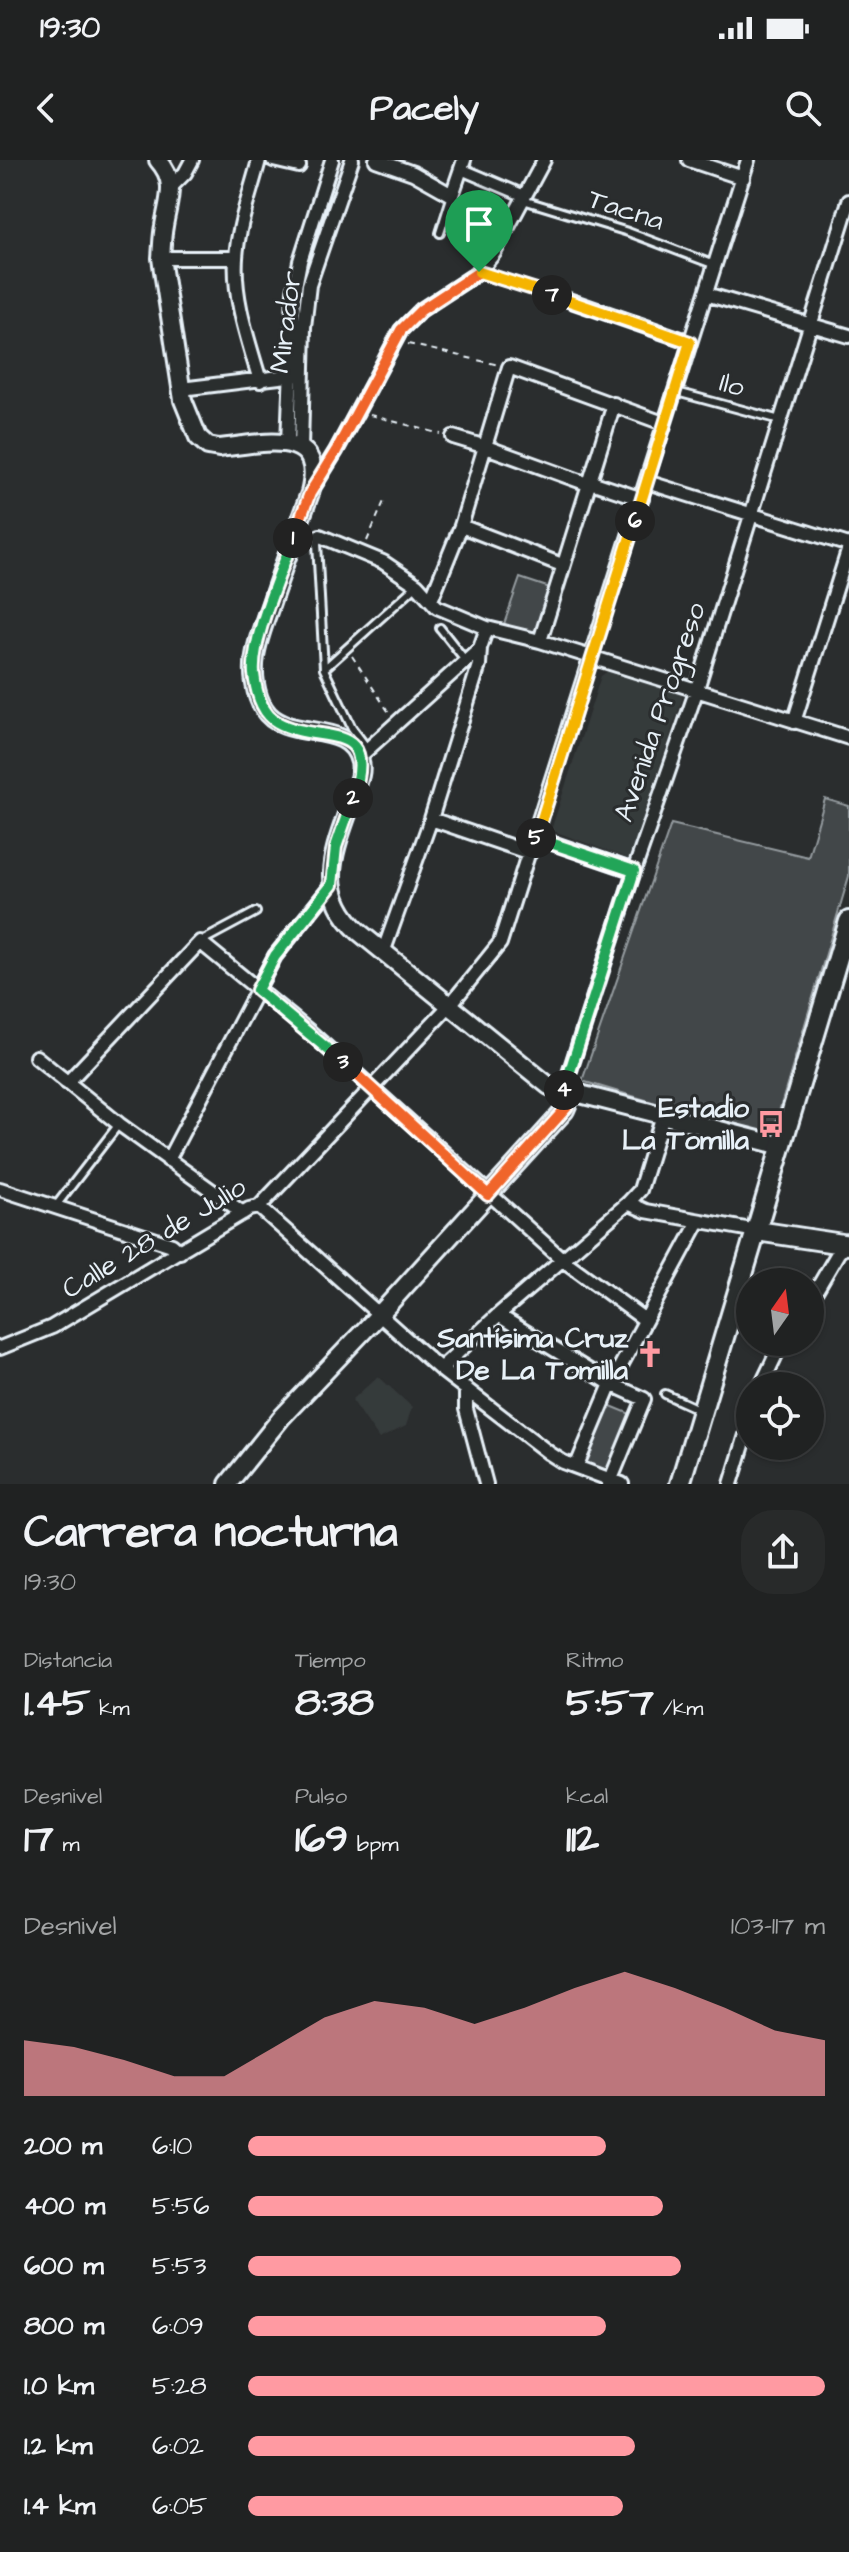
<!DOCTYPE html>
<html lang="es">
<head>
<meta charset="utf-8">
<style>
  :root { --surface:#202222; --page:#282a2a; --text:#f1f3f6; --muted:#a2a4a5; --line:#3d3f40; --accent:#ff9aa2 }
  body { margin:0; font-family:"Architects Daughter",sans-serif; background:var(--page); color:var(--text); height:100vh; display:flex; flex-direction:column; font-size:30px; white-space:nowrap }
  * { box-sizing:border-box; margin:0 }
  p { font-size:26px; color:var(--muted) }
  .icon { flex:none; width:44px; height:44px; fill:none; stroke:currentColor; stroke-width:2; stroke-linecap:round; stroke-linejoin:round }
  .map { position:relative; height:1324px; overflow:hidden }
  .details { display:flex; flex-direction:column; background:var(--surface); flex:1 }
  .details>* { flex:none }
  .needle { width:52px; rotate:14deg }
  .fabs { position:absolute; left:736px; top:1108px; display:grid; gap:16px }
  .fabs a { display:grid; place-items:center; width:88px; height:88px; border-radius:50%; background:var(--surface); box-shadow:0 2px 6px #0004,0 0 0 2px var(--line); font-size:40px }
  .pin { position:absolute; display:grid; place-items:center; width:68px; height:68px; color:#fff; margin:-82px -34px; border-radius:50% 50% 50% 0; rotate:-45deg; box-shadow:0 0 8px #0007 }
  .pin .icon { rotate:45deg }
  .km { position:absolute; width:40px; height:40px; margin:-20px; border-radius:50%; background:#222; color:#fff; font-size:22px; line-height:40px; text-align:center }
  .round { display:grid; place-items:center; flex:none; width:84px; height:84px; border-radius:32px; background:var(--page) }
  .head { display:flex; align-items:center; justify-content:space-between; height:136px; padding:0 24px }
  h1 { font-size:44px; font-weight:800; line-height:60px }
  .figures { display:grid; grid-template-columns:repeat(3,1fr); gap:12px; height:136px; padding:8px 24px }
  .figures div { display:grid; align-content:center }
  .figures b { font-size:40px; font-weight:800 }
  .figures small { font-size:22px; font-weight:400 }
  .figures p { font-size:22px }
  .chart { height:224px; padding:16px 24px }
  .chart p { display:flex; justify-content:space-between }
  .chart svg { width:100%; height:144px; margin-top:8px; fill:var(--accent); opacity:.7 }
  ul { padding:0 24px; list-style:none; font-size:26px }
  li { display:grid; grid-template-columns:128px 96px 1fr; align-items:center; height:60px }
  li i { height:20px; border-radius:10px; background:var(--accent) }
  .status { display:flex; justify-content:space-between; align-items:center; height:56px; padding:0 40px; background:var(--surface); direction:ltr }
  .status svg { height:22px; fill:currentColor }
  header { display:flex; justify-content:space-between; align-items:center; height:104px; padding:0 24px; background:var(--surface); font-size:36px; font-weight:800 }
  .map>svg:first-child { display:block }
</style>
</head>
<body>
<div class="status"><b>19:30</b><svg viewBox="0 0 49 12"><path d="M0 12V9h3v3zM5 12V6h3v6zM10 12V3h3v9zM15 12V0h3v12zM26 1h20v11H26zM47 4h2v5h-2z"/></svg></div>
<header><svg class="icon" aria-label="back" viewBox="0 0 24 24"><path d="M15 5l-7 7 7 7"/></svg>Pacely<svg class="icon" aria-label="search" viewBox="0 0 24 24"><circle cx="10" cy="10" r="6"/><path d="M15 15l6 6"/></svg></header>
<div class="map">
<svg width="849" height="1324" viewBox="0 0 849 1324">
  <rect width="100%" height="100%" fill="#2a2d2e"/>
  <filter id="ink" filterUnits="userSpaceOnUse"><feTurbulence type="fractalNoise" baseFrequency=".0125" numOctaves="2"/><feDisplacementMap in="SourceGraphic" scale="16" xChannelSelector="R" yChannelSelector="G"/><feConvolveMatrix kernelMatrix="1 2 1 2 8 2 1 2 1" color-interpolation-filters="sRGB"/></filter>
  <g filter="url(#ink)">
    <!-- built -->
    <path fill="#363a3b" d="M 608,511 L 680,533 L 683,537 L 629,699 L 551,670 L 601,516 Z
      M 378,1216 L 412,1247 L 406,1266 L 379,1279 L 352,1240 Z"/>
    <!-- green -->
    <path fill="#424648" stroke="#959ca0" stroke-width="2" d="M 520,418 L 550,428 L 534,474 L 504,464 Z
      M 825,639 L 849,646 L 849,716 L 773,972 L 763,975 L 582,921 L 671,664 L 808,697 Z
      M 606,1244 L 633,1255 L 610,1313 L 583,1301 Z"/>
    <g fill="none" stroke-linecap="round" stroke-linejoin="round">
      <!-- service casing -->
      <g stroke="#e8f1f8" stroke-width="12">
        <path id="service" d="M 523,40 L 628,72 L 715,105
          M 440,73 L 452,35
          M 673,231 L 780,260
          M 320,376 L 317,383 L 324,509 L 352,568 L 367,588
          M 440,468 L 466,501
          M 324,509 L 416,426
          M 200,782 L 256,752
          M 55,1047 L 119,964
          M 665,1234 L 698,1249"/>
      </g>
      <!-- pedestrian casing -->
      <g stroke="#e8f1f8" stroke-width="16">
        <path id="pedestrian" d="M 461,9 L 520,34 L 523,40"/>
      </g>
      <!-- minor casing -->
      <g stroke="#e8f1f8" stroke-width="18">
        <path id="minor" d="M 259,0 C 251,32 238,65 236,98 C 233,139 249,182 260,221
          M 273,0 L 299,6
          M 376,0 L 413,13 L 452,35 L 464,0
          M 689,0 L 743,18
          M 172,26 L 185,13 L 192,0
          M 161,98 L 236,98
          M 706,134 L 849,176
          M 557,136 L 690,182
          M 181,229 L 296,215
          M 453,277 L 486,287 L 588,324 L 594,323 L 642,339
          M 288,283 L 294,132 L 300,101 L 332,0
          M 301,288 L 304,167 L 309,125 L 352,0
          M 647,322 L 849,385
          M 313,328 L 336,291 L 401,170 L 421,150 L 479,112 L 494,93 L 544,0
          M 461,366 L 562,405
          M 320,376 L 383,402 L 417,425 L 437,447 L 487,468 L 540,481 L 849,578
          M 431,440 L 461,366 L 509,207 L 663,263
          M 540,481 L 614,244
          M 794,562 L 849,388
          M 359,597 L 480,488
          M 431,659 L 530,693
          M 535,677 L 634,711
          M 384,790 L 431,659 L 479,505 L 480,488 L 487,468
          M 36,897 L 119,964 L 243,1053
          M 67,923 L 200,782 L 310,872 L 563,1100 L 645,1160
          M 564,929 L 634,711 L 696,532 L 849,41
          M 168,1000 L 275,796 L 332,725
          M 0,1029 L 172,1085 L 180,1092
          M 628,1043 L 646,1051 L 757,1071
          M 259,1047 L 440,1209 L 549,1293 L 563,1302 L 622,1324
          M 810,1141 L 838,1093 L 849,1081
          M 498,1155 L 628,1043 L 640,1030 L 663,955
          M 0,1188 L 52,1167 L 249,1049 L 259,1047 L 450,845 L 500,783 L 748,0
          M 440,1209 L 498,1155 L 611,1224 L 644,1239 L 609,1324
          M 761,1226 L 782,1182
          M 466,1228 L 466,1249 L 486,1324
          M 577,1305 L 611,1224 L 699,1061
          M 731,1324 L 750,1262"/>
      </g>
      <!-- tertiary casing -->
      <g stroke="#e8f1f8" stroke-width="22">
        <path id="tertiary" d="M 158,0 C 178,22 168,40 164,66 C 162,76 162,87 161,98 L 183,240 L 198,277 L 208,286 L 219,288 C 260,284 327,265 310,333 C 297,368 285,402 273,437 C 267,456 258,476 255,496 C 252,513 255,535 264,549 C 286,584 350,557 360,602 C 363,614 356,626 353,637 C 336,688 313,729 359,772 L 549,926 L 782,986
          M 228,1324 L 281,1258 L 378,1156 L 565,950 L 568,943 L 564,929"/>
      </g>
      <!-- secondary casing -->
      <g stroke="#e8f1f8" stroke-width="24">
        <path id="secondary" d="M 757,1071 L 849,1085
          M 680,1324 L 849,761"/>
      </g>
      <!-- path -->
      <path stroke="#e8f1f8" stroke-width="2" stroke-dasharray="6 6" stroke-linecap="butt" d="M 491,116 L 546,133
        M 408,184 L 499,205
        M 370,255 L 441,274
        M 367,381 L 385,339
        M 352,496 L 390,554"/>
      <!-- service -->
      <use href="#service" stroke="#2a2d2e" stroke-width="6"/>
      <!-- pedestrian -->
      <use href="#pedestrian" stroke="#2a2d2e" stroke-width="10"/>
      <!-- minor -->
      <use href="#minor" stroke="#2a2d2e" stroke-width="12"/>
      <!-- tertiary -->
      <use href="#tertiary" stroke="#2a2d2e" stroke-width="16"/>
      <!-- secondary -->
      <use href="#secondary" stroke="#2a2d2e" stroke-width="18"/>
    </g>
  </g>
  <g fill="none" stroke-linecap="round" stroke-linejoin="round" filter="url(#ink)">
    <!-- split-1 casing -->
    <g stroke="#fff" stroke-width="16">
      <path id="split-1" d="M 293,378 L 310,333 L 336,291 L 401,170 L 421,150 L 479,112"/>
    </g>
    <!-- split-2 casing -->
    <g stroke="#fff" stroke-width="16">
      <path id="split-2" d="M 293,378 C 281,413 251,479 254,514 C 256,531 261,553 277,562 C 319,586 380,556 353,638"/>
    </g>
    <!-- split-3 casing -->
    <g stroke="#fff" stroke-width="16">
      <path id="split-3" d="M 343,902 L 257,830 L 275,796 L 332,725 L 336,687 L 353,638"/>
    </g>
    <!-- split-4 casing -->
    <g stroke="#fff" stroke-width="16">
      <path id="split-4" d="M 343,902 L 488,1035 L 567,947 L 564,930"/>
    </g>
    <!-- split-5 casing -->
    <g stroke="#fff" stroke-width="16">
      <path id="split-5" d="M 536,678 L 634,711 L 564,930"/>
    </g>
    <!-- split-6 casing -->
    <g stroke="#fff" stroke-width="16">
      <path id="split-6" d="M 536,678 L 635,361"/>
    </g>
    <!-- split-7 casing -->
    <g stroke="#fff" stroke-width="16">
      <path id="split-7" d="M 552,135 L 690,182 L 635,361"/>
    </g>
    <!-- split-8 casing -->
    <g stroke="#fff" stroke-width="16">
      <path id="split-8" d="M 479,112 L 552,135"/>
    </g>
    <!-- split-1 -->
    <use href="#split-1" stroke="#f0652b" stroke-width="10"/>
    <!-- split-2 -->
    <use href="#split-2" stroke="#22a559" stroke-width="10"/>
    <!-- split-3 -->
    <use href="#split-3" stroke="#22a559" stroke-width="10"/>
    <!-- split-4 -->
    <use href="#split-4" stroke="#f0652b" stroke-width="10"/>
    <!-- split-5 -->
    <use href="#split-5" stroke="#22a559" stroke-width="10"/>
    <!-- split-6 -->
    <use href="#split-6" stroke="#f5b400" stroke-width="10"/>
    <!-- split-7 -->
    <use href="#split-7" stroke="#f5b400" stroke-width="10"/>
    <!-- split-8 -->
    <use href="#split-8" stroke="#f5b400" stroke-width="10"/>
  </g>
  <!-- icons -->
  <defs>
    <g id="bus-bare" transform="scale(2.16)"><path d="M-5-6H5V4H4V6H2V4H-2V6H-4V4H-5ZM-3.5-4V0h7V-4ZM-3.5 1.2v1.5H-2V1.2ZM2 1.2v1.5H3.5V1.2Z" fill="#ff9aa2" stroke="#2a2d2e" stroke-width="2.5" paint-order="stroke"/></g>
    <g id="church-bare" transform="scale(2.16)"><path d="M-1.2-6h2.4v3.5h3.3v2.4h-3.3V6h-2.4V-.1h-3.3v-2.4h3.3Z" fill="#ff9aa2" stroke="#2a2d2e" stroke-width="2.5" paint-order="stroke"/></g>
  </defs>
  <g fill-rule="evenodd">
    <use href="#bus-bare" x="771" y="964"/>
    <use href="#church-bare" x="650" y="1194"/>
  </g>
  <g text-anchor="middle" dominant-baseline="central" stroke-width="6" stroke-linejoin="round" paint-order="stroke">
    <!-- street labels -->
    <g font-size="28" fill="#e8f1f8" stroke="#2a2d2e">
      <text transform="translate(626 50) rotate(18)">Tacna</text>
      <text transform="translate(286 162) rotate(-83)">Mirador</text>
      <text transform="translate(732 225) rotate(16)">Ilo</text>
      <text transform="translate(660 552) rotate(-71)">Avenida Progreso</text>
      <text transform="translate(154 1078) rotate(-31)">Calle 28 de Julio</text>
    </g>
    <!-- poi labels -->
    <g font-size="28" font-weight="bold" fill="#e8f1f8" stroke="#2a2d2e" text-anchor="end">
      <text x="749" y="948">Estadio<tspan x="749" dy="32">La Tomilla</tspan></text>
      <text x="628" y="1178">Santísima Cruz<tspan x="628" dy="32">De La Tomilla</tspan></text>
    </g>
  </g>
</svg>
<div class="fabs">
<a><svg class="needle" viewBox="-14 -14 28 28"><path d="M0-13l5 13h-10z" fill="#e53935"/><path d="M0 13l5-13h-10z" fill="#a2a4a5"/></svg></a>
<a><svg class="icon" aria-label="locate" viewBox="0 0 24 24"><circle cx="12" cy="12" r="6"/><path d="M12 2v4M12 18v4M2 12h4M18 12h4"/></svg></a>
</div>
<div class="pin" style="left:479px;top:112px;background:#1e9e55"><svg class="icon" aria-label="arrive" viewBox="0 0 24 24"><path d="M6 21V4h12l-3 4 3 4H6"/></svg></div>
<b class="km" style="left:293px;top:378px">1</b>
<b class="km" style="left:353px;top:638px">2</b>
<b class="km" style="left:343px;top:902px">3</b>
<b class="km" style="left:564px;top:930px">4</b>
<b class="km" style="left:536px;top:678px">5</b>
<b class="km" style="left:635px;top:361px">6</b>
<b class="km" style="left:552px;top:135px">7</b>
</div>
<section class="details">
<div class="head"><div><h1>Carrera nocturna</h1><p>19:30</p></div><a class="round"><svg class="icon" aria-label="share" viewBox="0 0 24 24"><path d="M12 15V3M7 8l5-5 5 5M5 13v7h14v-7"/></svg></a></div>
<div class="figures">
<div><p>Distancia</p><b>1.45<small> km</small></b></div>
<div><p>Tiempo</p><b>8:38</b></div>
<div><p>Ritmo</p><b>5:57<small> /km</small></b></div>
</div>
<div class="figures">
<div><p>Desnivel</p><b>17<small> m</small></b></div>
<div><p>Pulso</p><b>169<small> bpm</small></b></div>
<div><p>kcal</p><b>112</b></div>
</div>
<div class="chart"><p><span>Desnivel</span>103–117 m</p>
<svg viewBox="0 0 160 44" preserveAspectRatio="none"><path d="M0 44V27L10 29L20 33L30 38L40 38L50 29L60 20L70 15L80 17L90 22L100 17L110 11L120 6L130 11L140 17L150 24L160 27V44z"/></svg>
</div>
<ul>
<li><b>200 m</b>6:10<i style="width:62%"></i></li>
<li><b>400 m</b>5:56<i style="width:72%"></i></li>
<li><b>600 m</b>5:53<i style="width:75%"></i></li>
<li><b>800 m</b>6:09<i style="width:62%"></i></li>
<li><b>1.0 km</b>5:28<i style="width:100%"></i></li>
<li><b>1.2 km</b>6:02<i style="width:67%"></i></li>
<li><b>1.4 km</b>6:05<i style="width:65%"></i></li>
</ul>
</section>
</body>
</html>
